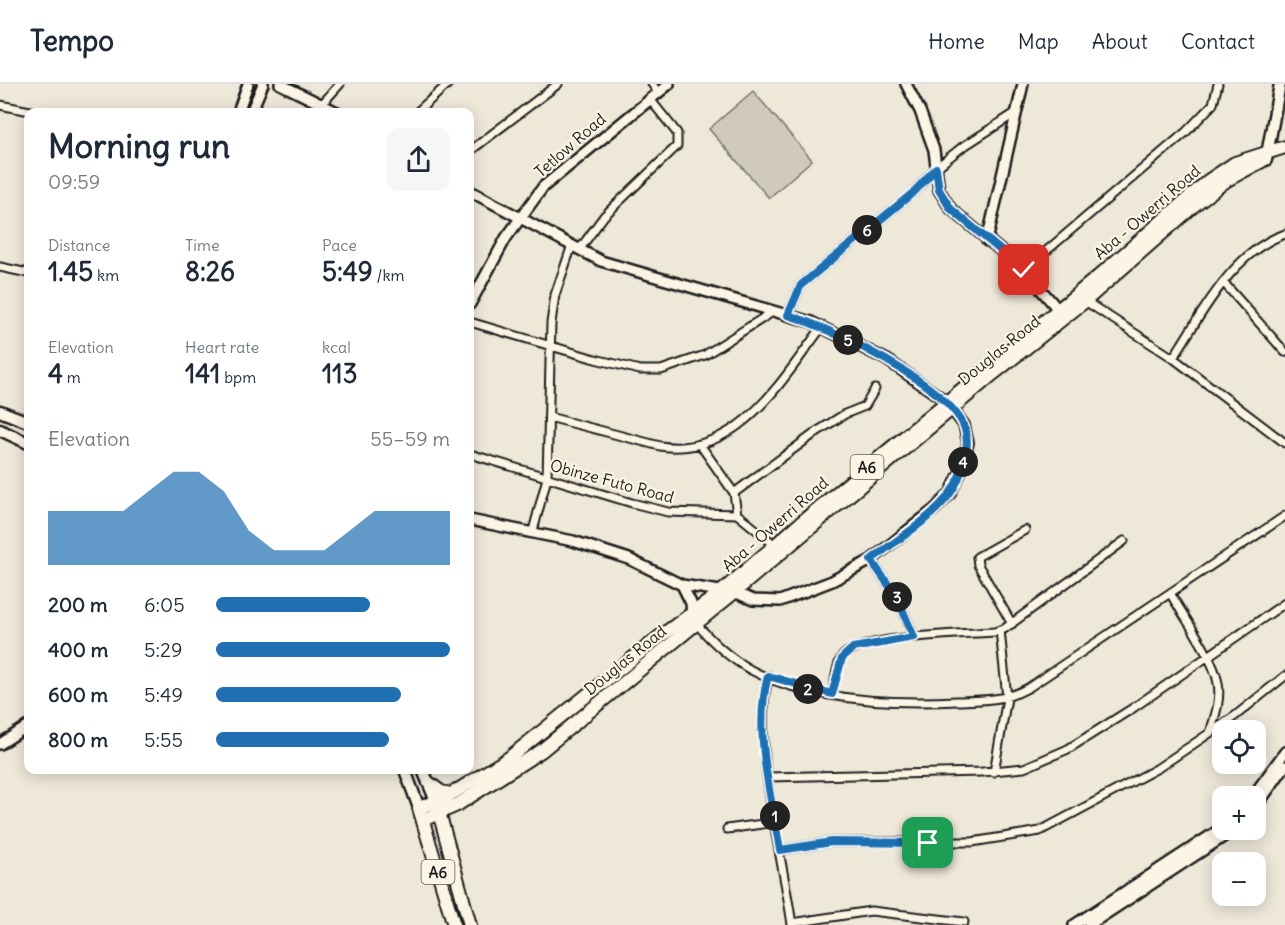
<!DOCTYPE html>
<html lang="en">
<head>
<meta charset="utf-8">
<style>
  :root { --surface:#fff; --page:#f6f6f7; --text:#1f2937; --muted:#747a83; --line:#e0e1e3; --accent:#1f6fb2 }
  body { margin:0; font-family:Delius,sans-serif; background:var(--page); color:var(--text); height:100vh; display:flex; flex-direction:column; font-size:22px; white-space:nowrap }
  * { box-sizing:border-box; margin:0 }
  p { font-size:20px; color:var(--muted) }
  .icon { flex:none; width:33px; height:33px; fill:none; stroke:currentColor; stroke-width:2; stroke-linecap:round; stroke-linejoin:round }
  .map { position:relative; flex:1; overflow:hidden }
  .sheet { position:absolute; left:24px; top:24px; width:450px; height:666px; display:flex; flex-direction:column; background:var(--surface); border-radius:12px; box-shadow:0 3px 15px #0003 }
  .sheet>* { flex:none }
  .buttons { position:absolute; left:1212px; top:636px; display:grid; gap:12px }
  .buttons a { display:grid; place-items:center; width:54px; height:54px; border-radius:12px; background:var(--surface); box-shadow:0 3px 15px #0003; font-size:30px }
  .pin { position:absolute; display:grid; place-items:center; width:51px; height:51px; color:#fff; margin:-26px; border-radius:12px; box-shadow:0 3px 9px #0006 }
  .km { position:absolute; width:30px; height:30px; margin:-15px; border-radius:50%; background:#222; color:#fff; font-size:16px; line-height:30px; text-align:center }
  .round { display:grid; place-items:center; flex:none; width:63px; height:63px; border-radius:12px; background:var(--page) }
  .head { display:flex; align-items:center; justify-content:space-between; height:102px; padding:0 24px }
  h1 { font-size:33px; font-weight:700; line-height:45px }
  .metrics { display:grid; grid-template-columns:repeat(3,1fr); gap:9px; height:102px; padding:6px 24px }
  .metrics div { display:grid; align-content:center }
  .metrics b { font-size:26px; font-weight:700 }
  .metrics small { font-size:16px; font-weight:400 }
  .metrics p { font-size:16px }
  .chart { height:168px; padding:12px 24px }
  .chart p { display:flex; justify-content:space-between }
  .chart svg { width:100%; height:108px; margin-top:6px; fill:var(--accent); opacity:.7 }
  ul { padding:0 24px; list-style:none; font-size:20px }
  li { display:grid; grid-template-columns:96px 72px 1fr; align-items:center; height:45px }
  li i { height:15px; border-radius:8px; background:var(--accent) }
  header { display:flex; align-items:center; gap:36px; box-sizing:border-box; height:84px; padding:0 30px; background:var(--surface); border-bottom:2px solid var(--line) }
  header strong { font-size:28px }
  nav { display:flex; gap:33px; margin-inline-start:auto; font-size:21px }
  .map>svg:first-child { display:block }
</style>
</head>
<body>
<header>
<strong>Tempo</strong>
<nav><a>Home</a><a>Map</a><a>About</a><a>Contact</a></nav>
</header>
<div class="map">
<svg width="1285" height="841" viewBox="0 0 1285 841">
  <rect width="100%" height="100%" fill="#eee8d9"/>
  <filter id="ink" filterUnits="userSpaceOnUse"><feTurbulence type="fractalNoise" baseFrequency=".0167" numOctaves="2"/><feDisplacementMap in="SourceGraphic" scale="12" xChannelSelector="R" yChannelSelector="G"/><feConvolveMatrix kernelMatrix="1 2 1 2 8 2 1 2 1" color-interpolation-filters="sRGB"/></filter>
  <g filter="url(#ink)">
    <!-- pitch -->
    <path fill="#cfcabd" stroke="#76736c" stroke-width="1.5" d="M 753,7 L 812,76 L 769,114 L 709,45 Z"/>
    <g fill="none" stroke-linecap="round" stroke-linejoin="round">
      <!-- street casing -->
      <g stroke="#1c1c1c" stroke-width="11">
        <path id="street" d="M 652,0 L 658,8
          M 322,20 L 340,0
          M 0,21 L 35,28
          M 417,28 L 448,0
          M 470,67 L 558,0
          M 579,166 L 604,132 L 677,62 L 677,49 L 649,14
          M 0,183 L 28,189
          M 1024,186 L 1186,48 L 1213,20 L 1218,0
          M 1224,199 L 1285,268
          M 1085,217 L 1173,274 L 1285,359
          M 788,231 L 801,201 L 914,108 L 936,84 L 961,64 L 1017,28
          M 470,238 L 595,275 L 640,286 L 661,286 L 705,271 L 774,227
          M 1173,274 C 1202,230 1232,168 1285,150
          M 549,333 L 660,362 C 738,374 781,297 822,243
          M 701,362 L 734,409 L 737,430
          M 470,370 L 632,419 L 668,428 L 737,430 L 775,461
          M 734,409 L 818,347 L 845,330 L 865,322 L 875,305
          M 533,447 L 547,394 L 551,239 L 555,211 L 572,161
          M 871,476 L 897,513 L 914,553
          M 1170,509 C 1184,533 1213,572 1218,599 C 1221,616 1215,632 1210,649
          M 696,539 C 712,558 729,574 751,586 C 810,617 893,620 957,617 C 983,616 1005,617 1028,604 L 1285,432
          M 1012,540 L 978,481 L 977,473 L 1025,446
          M 769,592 C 750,655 783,773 792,841
          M 832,610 C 835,600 836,583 841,574 C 856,551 965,550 994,548 L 1004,545 L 1124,457
          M 994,688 L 1007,614 L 1000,546
          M 768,693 L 982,688 L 1024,684 L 1068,665 L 1133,624 L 1285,519
          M 727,745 L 776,738
          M 780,766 L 832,758 L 972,758 L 1040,747 L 1158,684 L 1235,632 L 1285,592
          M 792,839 L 871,827 L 964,838"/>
      </g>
      <!-- secondary casing -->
      <g stroke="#1c1c1c" stroke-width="14">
        <path id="secondary" d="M 280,0 L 337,28
          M 906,0 L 920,27 L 934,66 L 939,106 L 951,125 L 1024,186 L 1062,230
          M 238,28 L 248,0
          M 251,28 L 263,0
          M 470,107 L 601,177 L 811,238 L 887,276 L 946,317 L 964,341 L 968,359 L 960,389 L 950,410 L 935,425 L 871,476 L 832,497 L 780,517 L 753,516 L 739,510 L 682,501 L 629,475 L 573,457 L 470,436
          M 987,157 L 1023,0
          M 470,220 L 506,154 L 543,103 L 669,0
          M 682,501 L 691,519 L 692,532
          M 0,660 L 28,642
          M 1253,712 L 1285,668
          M 1256,723 L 1285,682
          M 1074,841 L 1222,744
          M 1089,841 L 1234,746"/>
      </g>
      <!-- primary casing -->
      <g stroke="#1c1c1c" stroke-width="15">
        <path id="primary" d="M 1266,76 L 1280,0
          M 0,327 L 28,338
          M 0,346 L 28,359
          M 405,686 L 419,724
          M 423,686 L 436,717"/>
      </g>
      <!-- highway casing -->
      <g stroke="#1c1c1c" stroke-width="16">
        <path id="highway" d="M 429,699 L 441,708 L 451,710
          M 437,721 L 470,841
          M 423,736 L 457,721 L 541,667 L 732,510 L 993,290 L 1085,217 L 1198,118 L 1227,96 L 1262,77
          M 454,841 L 419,724 L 445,714 L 509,674 L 658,554 L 720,509 L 803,437 L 1099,192 L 1208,97 L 1235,79 L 1285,63"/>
      </g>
      <!-- street -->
      <use href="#street" stroke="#fcf5e5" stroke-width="7"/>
      <!-- secondary -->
      <use href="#secondary" stroke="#fcf5e5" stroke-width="9"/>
      <!-- primary -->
      <use href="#primary" stroke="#fcf5e5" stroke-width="10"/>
      <!-- highway -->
      <use href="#highway" stroke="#fcf5e5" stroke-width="12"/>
    </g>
  </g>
  <g fill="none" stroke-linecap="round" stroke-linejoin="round" filter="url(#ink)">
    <!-- route casing -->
    <g stroke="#fff" stroke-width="12">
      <path id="route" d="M 928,759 L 832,758 L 780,766 C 771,711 753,647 768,592 L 832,610 L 842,574 L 853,564 L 914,553 L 897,513 L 871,476 C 896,456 929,437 949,411 C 961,395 972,362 964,342 C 946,300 831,244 788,231 L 801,201 L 914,108 L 936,84 L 939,106 L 951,125 L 1024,186"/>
    </g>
    <!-- route -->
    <use href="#route" stroke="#1f6fb2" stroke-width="8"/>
  </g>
  <g text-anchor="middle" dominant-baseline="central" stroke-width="4.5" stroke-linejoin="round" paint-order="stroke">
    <!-- shield labels -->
    <g fill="#fcf5e5" stroke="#5f5d58" stroke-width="1.5">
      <rect x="850.5" y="371" width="33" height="24" rx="4.5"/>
      <rect x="421.5" y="776" width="33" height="24" rx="4.5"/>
    </g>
    <g font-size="15" font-weight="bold" fill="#1c1c1c">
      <text x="867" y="383">A6</text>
      <text x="438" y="788">A6</text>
    </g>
    <!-- street labels -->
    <g font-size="16" fill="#1c1c1c" stroke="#fcf5e5">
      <text transform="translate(570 61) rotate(-41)">Tetlow Road</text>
      <text transform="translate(1147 128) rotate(-41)">Aba - Owerri Road</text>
      <text transform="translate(999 266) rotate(-39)">Douglas Road</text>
      <text transform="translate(612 397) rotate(15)">Obinze Futo Road</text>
      <text transform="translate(775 440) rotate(-41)">Aba - Owerri Road</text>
      <text transform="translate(625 576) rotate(-39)">Douglas Road</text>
    </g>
  </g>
</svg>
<div class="buttons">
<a><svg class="icon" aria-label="locate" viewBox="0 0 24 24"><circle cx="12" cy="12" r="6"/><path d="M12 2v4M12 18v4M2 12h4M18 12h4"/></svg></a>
<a>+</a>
<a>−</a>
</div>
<div class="pin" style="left:928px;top:759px;background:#1e9e55"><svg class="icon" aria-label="arrive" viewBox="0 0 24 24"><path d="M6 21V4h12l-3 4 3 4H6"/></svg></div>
<div class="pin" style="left:1024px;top:186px;background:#d93025"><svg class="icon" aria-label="check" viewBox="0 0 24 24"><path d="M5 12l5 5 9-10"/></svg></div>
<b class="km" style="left:775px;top:732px">1</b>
<b class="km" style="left:808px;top:605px">2</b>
<b class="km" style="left:897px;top:513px">3</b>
<b class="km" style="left:963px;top:378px">4</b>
<b class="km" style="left:848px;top:256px">5</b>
<b class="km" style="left:867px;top:146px">6</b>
<section class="sheet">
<div class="head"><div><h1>Morning run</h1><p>09:59</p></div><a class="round"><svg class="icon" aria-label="share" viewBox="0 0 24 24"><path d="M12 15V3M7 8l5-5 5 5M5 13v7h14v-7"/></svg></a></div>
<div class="metrics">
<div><p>Distance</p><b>1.45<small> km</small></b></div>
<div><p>Time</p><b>8:26</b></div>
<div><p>Pace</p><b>5:49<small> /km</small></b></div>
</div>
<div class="metrics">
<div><p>Elevation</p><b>4<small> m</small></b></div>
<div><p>Heart rate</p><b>141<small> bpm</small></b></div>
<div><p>kcal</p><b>113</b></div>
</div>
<div class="chart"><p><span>Elevation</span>55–59 m</p>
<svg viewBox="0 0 160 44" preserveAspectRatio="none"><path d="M0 44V22L10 22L20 22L30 22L40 14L50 6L60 6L70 14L80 30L90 38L100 38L110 38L120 30L130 22L140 22L150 22L160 22V44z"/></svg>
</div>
<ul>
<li><b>200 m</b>6:05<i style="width:66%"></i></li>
<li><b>400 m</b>5:29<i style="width:100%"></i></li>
<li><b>600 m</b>5:49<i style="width:79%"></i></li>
<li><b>800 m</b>5:55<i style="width:74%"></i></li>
</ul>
</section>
</div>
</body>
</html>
